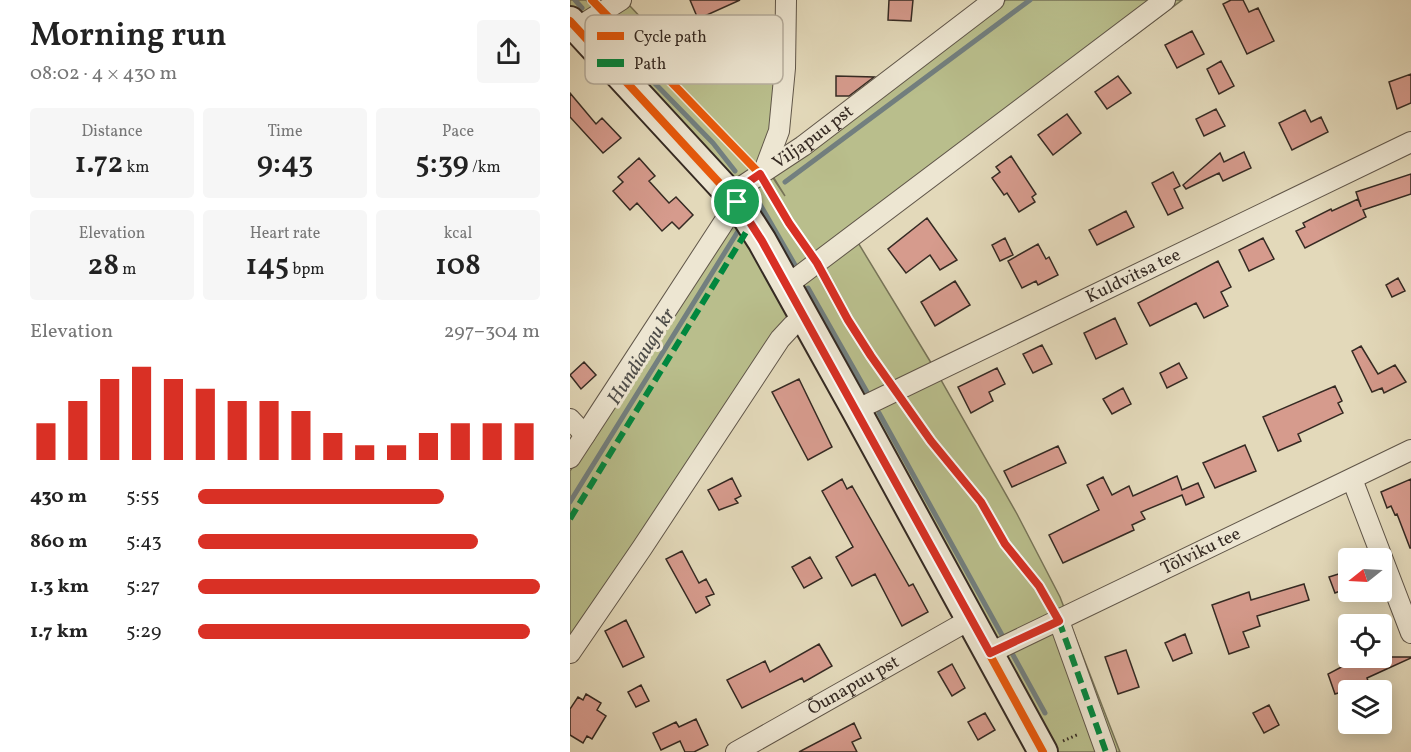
<!DOCTYPE html>
<html lang="en">
<head>
<meta charset="utf-8">
<style>
  :root { --surface:#fff; --page:#f6f6f6; --text:#222; --muted:#767676; --accent:#d93025 }
  body { margin:0; font-family:Vollkorn,serif; background:var(--page); color:var(--text); height:100vh; display:flex; flex-direction:column; font-size:22px; white-space:nowrap }
  * { box-sizing:border-box; margin:0 }
  p { font-size:20px; color:var(--muted) }
  .icon { flex:none; width:33px; height:33px; fill:none; stroke:currentColor; stroke-width:2; stroke-linecap:round; stroke-linejoin:round }
  .map { position:relative; flex:1; overflow:hidden }
  .details { display:flex; flex-direction:column; background:var(--surface); width:570px }
  .details>* { flex:none }
  .needle { width:39px; rotate:252deg }
  .controls { position:absolute; left:768px; top:548px; display:grid; gap:12px }
  .controls a { display:grid; place-items:center; width:54px; height:54px; border-radius:6px; background:var(--surface); box-shadow:0 3px 15px #0003; font-size:30px }
  .pin { position:absolute; display:grid; place-items:center; width:51px; height:51px; color:#fff; margin:-26px; border:3px solid #fff; border-radius:50%; box-shadow:0 2px 6px #0007 }
  .round { display:grid; place-items:center; flex:none; width:63px; height:63px; border-radius:6px; background:var(--page) }
  .summary { display:flex; align-items:center; justify-content:space-between; height:102px; padding:0 30px }
  h1 { font-size:33px; font-weight:600; line-height:45px }
  .figures { display:grid; grid-template-columns:repeat(3,1fr); gap:9px; height:102px; padding:6px 30px }
  .figures div { display:grid; align-content:center; border-radius:6px; background:var(--page); text-align:center }
  .figures b { font-size:30px; font-weight:600 }
  .figures small { font-size:16px; font-weight:400 }
  .figures p { font-size:16px }
  .chart { height:168px; padding:12px 30px }
  .chart p { display:flex; justify-content:space-between }
  .chart svg { width:100%; height:108px; margin-top:6px; stroke:var(--accent); stroke-width:6 }
  ul { padding:0 30px; list-style:none; font-size:20px }
  li { display:grid; grid-template-columns:96px 72px 1fr; align-items:center; height:45px }
  li i { height:15px; border-radius:8px; background:var(--accent) }
  main { display:flex; flex:1; min-height:0 }
  .map>svg:first-child { display:block }
</style>
</head>
<body>
<main>
<section class="details">
<div class="summary"><div><h1>Morning run</h1><p>08:02 · 4 × 430 m</p></div><a class="round"><svg class="icon" aria-label="share" viewBox="0 0 24 24"><path d="M12 15V3M7 8l5-5 5 5M5 13v7h14v-7"/></svg></a></div>
<div class="figures">
<div><p>Distance</p><b>1.72<small> km</small></b></div>
<div><p>Time</p><b>9:43</b></div>
<div><p>Pace</p><b>5:39<small> /km</small></b></div>
</div>
<div class="figures">
<div><p>Elevation</p><b>28<small> m</small></b></div>
<div><p>Heart rate</p><b>145<small> bpm</small></b></div>
<div><p>kcal</p><b>108</b></div>
</div>
<div class="chart"><p><span>Elevation</span>297–304 m</p>
<svg viewBox="0 0 160 44" preserveAspectRatio="none"><path d="M5 44V29M15 44V20M25 44V11M35 44V6M45 44V11M55 44V15M65 44V20M75 44V20M85 44V24M95 44V33M105 44V38M115 44V38M125 44V33M135 44V29M145 44V29M155 44V29"/></svg>
</div>
<ul>
<li><b>430 m</b>5:55<i style="width:72%"></i></li>
<li><b>860 m</b>5:43<i style="width:82%"></i></li>
<li><b>1.3 km</b>5:27<i style="width:100%"></i></li>
<li><b>1.7 km</b>5:29<i style="width:97%"></i></li>
</ul>
</section>
<div class="map">
<svg width="841" height="752" viewBox="0 0 841 752">
  <rect width="100%" height="100%" fill="#e3d9ba"/>
  <filter id="stains"><feTurbulence type="fractalNoise" baseFrequency=".00333" numOctaves="4"/><feColorMatrix values="0 0 0 0 .2 0 0 0 0 .09 0 0 0 0 .02 0 0 0 .5 -.17"/></filter>
  <radialGradient id="worn" r=".72"><stop offset=".6" stop-color="#630" stop-opacity="0"/><stop offset="1" stop-color="#630" stop-opacity=".3"/></radialGradient>
  <!-- green -->
  <path fill="#b9be8c" stroke="#777458" stroke-width="1.5" d="M 0,0 L 16,0 L 25,10 L 14,15 L 0,8 Z
    M 436,0 L 612,0 L 555,43 L 528,44 L 287,241 L 363,366 L 447,514 L 490,597 L 550,752 L 485,752 L 219,269 L 23,31 L 59,5 L 121,71 L 208,48 L 204,129 L 193,163 L 215,196 L 202,175 Z
    M 166,217 L 220,311 L 219,319 L 0,647 L 0,471 Z"/>
  <g fill="none" stroke-linecap="round" stroke-linejoin="round">
    <!-- stream -->
    <path stroke="#727f7f" stroke-width="5" d="M 5,0 L 12,8
      M 29,26 L 143,143 L 165,171
      M 215,182 L 460,0
      M 187,199 L 225,265
      M 238,288 L 297,392
      M 309,413 L 432,635
      M 0,502 L 170,228
      M 443,655 L 475,713"/>
  </g>
  <!-- building -->
  <path fill="#d69b8d" stroke="#352a23" stroke-width="1.5" d="M 120,0 L 170,0 L 128,19 Z
    M 319,0 L 343,0 L 341,21 L 318,20 Z
    M 661,0 L 673,0 L 679,12 L 688,8 L 704,41 L 677,54 L 653,4 Z
    M 622,31 L 634,54 L 607,68 L 595,45 Z
    M 651,61 L 664,86 L 649,94 L 637,69 Z
    M 841,74 L 841,103 L 827,109 L 819,82 Z
    M 266,76 L 304,77 L 279,96 L 266,96 Z
    M 548,76 L 561,93 L 537,109 L 525,92 Z
    M 0,93 L 26,124 L 32,118 L 51,138 L 33,153 L 0,117 Z
    M 646,109 L 655,126 L 634,136 L 626,119 Z
    M 735,110 L 741,122 L 751,117 L 758,132 L 722,150 L 709,123 Z
    M 497,114 L 511,133 L 483,155 L 468,135 Z
    M 674,152 L 681,168 L 653,181 L 649,173 L 616,189 L 613,185 L 650,153 L 654,162 Z
    M 441,156 L 466,194 L 462,197 L 465,202 L 449,212 L 437,193 L 434,195 L 422,178 L 430,172 L 426,167 Z
    M 69,158 L 85,176 L 79,181 L 99,203 L 106,197 L 123,215 L 109,229 L 102,222 L 92,231 L 67,203 L 60,210 L 43,191 L 53,182 L 48,177 Z
    M 603,172 L 610,186 L 604,189 L 613,208 L 598,215 L 582,183 Z
    M 841,174 L 841,194 L 793,210 L 796,217 L 735,248 L 726,231 L 735,227 L 733,223 L 761,209 L 762,211 L 788,199 L 791,207 L 786,192 Z
    M 556,211 L 564,227 L 527,245 L 519,230 Z
    M 357,218 L 387,260 L 370,270 L 360,255 L 336,273 L 318,249 Z
    M 435,238 L 443,255 L 430,261 L 422,245 Z
    M 693,238 L 704,259 L 679,271 L 669,250 Z
    M 468,244 L 476,259 L 479,257 L 488,275 L 468,285 L 466,281 L 452,288 L 438,261 Z
    M 648,261 L 661,287 L 651,292 L 658,306 L 634,318 L 626,303 L 580,326 L 568,303 Z
    M 828,278 L 835,291 L 822,297 L 816,285 Z
    M 385,281 L 400,305 L 365,326 L 351,302 Z
    M 545,318 L 557,344 L 526,359 L 514,333 Z
    M 472,345 L 482,364 L 463,373 L 453,354 Z
    M 791,346 L 808,374 L 825,365 L 836,382 L 814,393 L 812,388 L 802,392 L 782,351 Z
    M 14,362 L 26,375 L 11,389 L 0,375 Z
    M 609,363 L 617,378 L 597,388 L 590,373 Z
    M 427,368 L 435,384 L 419,392 L 423,401 L 401,413 L 388,387 Z
    M 229,379 L 262,447 L 238,460 L 202,392 Z
    M 765,386 L 772,401 L 768,403 L 773,413 L 728,434 L 731,441 L 708,451 L 693,417 Z
    M 553,388 L 561,404 L 542,414 L 533,399 Z
    M 675,445 L 686,471 L 645,488 L 633,463 Z
    M 488,446 L 496,463 L 442,487 L 434,471 Z
    M 607,476 L 612,490 L 628,483 L 634,497 L 616,505 L 612,495 L 571,512 L 575,519 L 562,525 L 564,530 L 493,563 L 479,535 L 529,510 L 517,485 L 533,477 L 542,495 L 559,486 L 563,496 Z
    M 162,478 L 171,496 L 165,499 L 168,503 L 149,510 L 138,490 Z
    M 272,479 L 277,489 L 282,486 L 339,586 L 343,584 L 358,612 L 332,626 L 305,574 L 282,586 L 266,557 L 283,547 L 252,491 Z
    M 841,479 L 841,548 L 840,548 L 827,514 L 825,515 L 821,506 L 817,508 L 811,492 Z
    M 112,551 L 129,583 L 136,579 L 144,594 L 136,597 L 140,605 L 126,613 L 96,559 Z
    M 240,557 L 252,578 L 234,588 L 222,567 Z
    M 778,571 L 778,588 L 765,593 L 759,577 Z
    M 734,584 L 739,600 L 687,616 L 690,626 L 673,632 L 679,647 L 659,654 L 642,605 L 679,592 L 681,600 Z
    M 56,620 L 74,657 L 53,667 L 35,631 Z
    M 615,634 L 622,653 L 603,661 L 595,643 Z
    M 249,644 L 262,666 L 234,682 L 232,678 L 172,708 L 157,680 L 195,661 L 200,672 Z
    M 556,650 L 569,687 L 548,694 L 535,657 Z
    M 778,657 L 841,657 L 841,658 L 797,678 L 801,690 L 778,690 L 765,694 L 758,674 L 779,663 Z
    M 382,664 L 395,688 L 382,696 L 368,672 Z
    M 71,685 L 79,701 L 66,707 L 58,692 Z
    M 16,694 L 31,703 L 27,710 L 36,716 L 22,739 L 17,736 L 13,743 L 0,735 L 0,709 L 8,697 L 13,700 Z
    M 699,705 L 709,725 L 694,733 L 683,713 Z
    M 415,713 L 425,730 L 408,740 L 398,722 Z
    M 126,719 L 138,745 L 124,752 L 115,752 L 110,741 L 91,750 L 83,733 L 106,722 L 109,727 Z
    M 284,723 L 291,738 L 282,742 L 287,752 L 229,752 Z"/>
  <g fill="none" stroke-linecap="round" stroke-linejoin="round">
    <!-- street casing -->
    <g stroke="#605649" stroke-width="22">
      <g id="street">
        <path d="M 7,28 L 51,0"/>
        <path d="M 194,171 L 209,131 L 215,68 L 216,0"/>
        <path d="M 216,286 L 595,0"/>
        <path id="s1" d="M 286,410 L 841,142"/>
        <path d="M 0,419 L 15,435"/>
        <path id="s2" d="M 0,458 L 167,202 L 174,185 L 233,146 L 424,0"/>
        <path d="M 782,479 L 841,633"/>
        <path d="M 489,621 L 536,752"/>
        <path d="M 0,653 L 72,548 L 210,339 L 223,325 L 234,319"/>
        <path id="s3" d="M 420,653 L 841,450"/>
        <path id="s4" d="M 166,752 L 401,619"/>
      </g>
    </g>
    <!-- secondary casing -->
    <g stroke="#352a23" stroke-width="32">
      <path id="secondary" d="M 0,21 L 167,202 L 192,241 L 286,410 L 473,752"/>
    </g>
    <!-- path -->
    <path stroke="#352a23" stroke-width="3" stroke-dasharray="1.5 3" stroke-linecap="butt" d="M 493,741 L 509,734"/>
    <!-- street -->
    <use href="#street" stroke="#ede6d2" stroke-width="20"/>
    <!-- secondary -->
    <use href="#secondary" stroke="#ede6d2" stroke-width="28"/>
    <!-- quiet -->
    <path stroke="#00873e" stroke-width="6" stroke-dasharray="12 6" stroke-linecap="butt" d="M 0,519 L 181,224
      M 489,621 L 536,752"/>
    <!-- cycleway casing -->
    <g stroke="#ede6d2" stroke-width="11">
      <path id="cycleway" d="M 22,0 L 190,174 L 219,223 L 247,263 L 278,320 L 301,356 L 361,441 L 411,502 L 435,544 L 469,586 L 489,621
        M 0,21 L 167,202 L 192,241 L 286,410 L 473,752"/>
    </g>
    <!-- cycleway -->
    <use href="#cycleway" stroke="#e8590c" stroke-width="8"/>
  </g>
  <g fill="none" stroke-linecap="round" stroke-linejoin="round">
    <!-- route casing -->
    <g stroke="#fff" stroke-width="12">
      <path id="route" d="M 190,174 L 219,223 L 247,263 L 278,320 L 301,356 L 361,441 L 411,502 L 435,544 L 469,586 L 489,621 L 420,653 L 192,241 L 167,202 L 174,185 Z"/>
    </g>
    <!-- route -->
    <use href="#route" stroke="#d93025" stroke-width="8"/>
  </g>
  <g text-anchor="middle" dominant-baseline="central" stroke-width="6" stroke-linejoin="round" paint-order="stroke">
    <!-- street labels -->
    <g font-size="18" fill="#352a23" stroke="#ede6d2">
      <text stroke="none"><textPath href="#s2" startOffset="408">Viljapuu pst</textPath></text>
      <text stroke="none"><textPath href="#s1" startOffset="308">Kuldvitsa tee</textPath></text>
      <text stroke="none"><textPath href="#s3" startOffset="234">Tõlviku tee</textPath></text>
      <text stroke="none"><textPath href="#s4" startOffset="135">Õunapuu pst</textPath></text>
    </g>
    <!-- water labels -->
    <g font-size="20" font-style="italic" fill="#4e4d49" stroke="#ede6d2">
      <text transform="translate(72 357) rotate(-58)">Hundiaugu kr</text>
    </g>
  </g>
  <!-- legend -->
  <rect x="15" y="15" width="198" height="69" rx="9" fill="#ede6d2" stroke="#b6ae9e" stroke-width="1.5"/>
  <rect x="27" y="32" width="27" height="8" fill="#e8590c"/>
  <rect x="27" y="59" width="27" height="8" fill="#00873e"/>
  <g font-size="16" fill="#352a23">
    <text x="64" y="42">Cycle path</text>
    <text x="64" y="69">Path</text>
  </g>
  <rect width="100%" height="100%" filter="url(#stains)"/>
  <rect width="100%" height="100%" fill="url(#worn)"/>
</svg>
<div class="controls">
<a><svg class="needle" viewBox="-14 -14 28 28"><path d="M0-13l5 13h-10z" fill="#e53935"/><path d="M0 13l5-13h-10z" fill="#767676"/></svg></a>
<a><svg class="icon" aria-label="locate" viewBox="0 0 24 24"><circle cx="12" cy="12" r="6"/><path d="M12 2v4M12 18v4M2 12h4M18 12h4"/></svg></a>
<a><svg class="icon" aria-label="layers" viewBox="0 0 24 24"><path d="M12 4l9 5-9 5-9-5zM3 14l9 5 9-5"/></svg></a>
</div>
<div class="pin" style="left:167px;top:202px;background:#1e9e55"><svg class="icon" aria-label="arrive" viewBox="0 0 24 24"><path d="M6 21V4h12l-3 4 3 4H6"/></svg></div>
</div>
</main>
</body>
</html>
